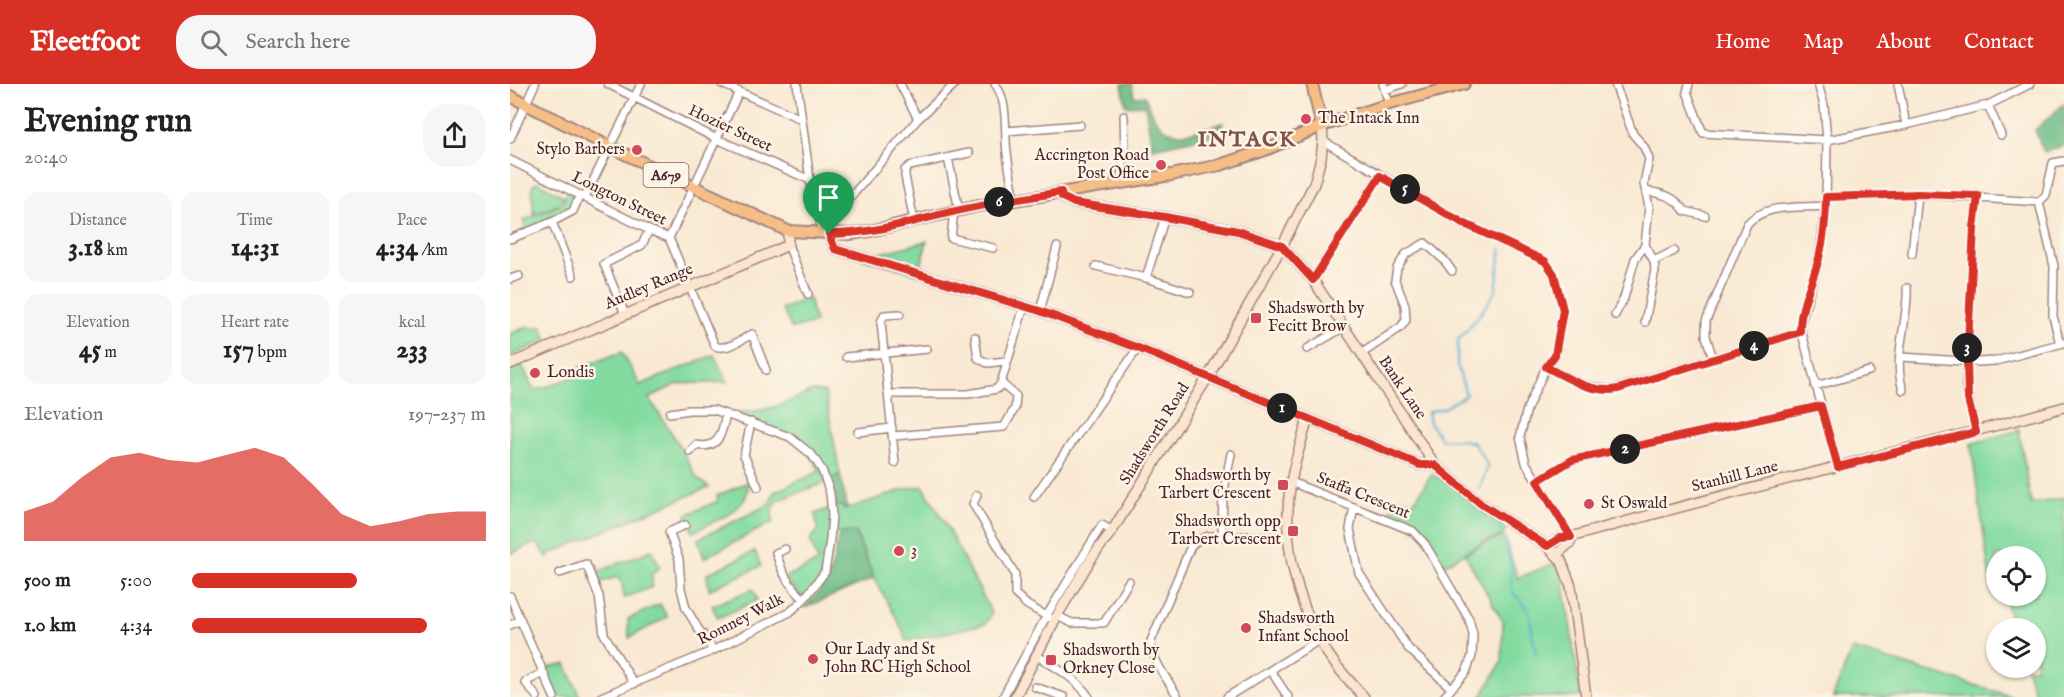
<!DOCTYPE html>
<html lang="en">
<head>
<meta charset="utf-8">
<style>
  :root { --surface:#fff; --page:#f6f6f6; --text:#222; --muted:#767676; --accent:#d93025 }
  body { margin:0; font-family:"IM FELL English",serif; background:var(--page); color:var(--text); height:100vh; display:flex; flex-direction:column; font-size:22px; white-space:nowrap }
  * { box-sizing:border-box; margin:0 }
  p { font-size:20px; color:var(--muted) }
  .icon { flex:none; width:33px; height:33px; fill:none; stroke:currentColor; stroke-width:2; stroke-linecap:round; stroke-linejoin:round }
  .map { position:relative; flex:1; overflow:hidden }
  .side { display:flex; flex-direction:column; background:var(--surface); width:510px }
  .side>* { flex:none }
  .controls { position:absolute; left:1476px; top:462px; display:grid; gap:12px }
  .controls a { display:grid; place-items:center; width:60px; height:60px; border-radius:50%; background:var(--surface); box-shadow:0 2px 4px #0004; font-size:30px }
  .pin { position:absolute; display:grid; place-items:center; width:51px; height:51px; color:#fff; margin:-62px -26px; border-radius:50% 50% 50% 0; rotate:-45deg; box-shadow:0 0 6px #0007 }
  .pin .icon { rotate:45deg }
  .km { position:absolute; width:30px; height:30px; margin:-15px; border-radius:50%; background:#222; color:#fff; font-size:16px; line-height:30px; text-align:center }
  .round { display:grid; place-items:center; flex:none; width:63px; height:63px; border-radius:24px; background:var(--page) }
  .summary { display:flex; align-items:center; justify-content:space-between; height:102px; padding:0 24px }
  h1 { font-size:33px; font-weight:700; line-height:45px }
  .metrics { display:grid; grid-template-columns:repeat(3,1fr); gap:9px; height:102px; padding:6px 24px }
  .metrics div { display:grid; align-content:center; border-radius:15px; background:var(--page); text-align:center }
  .metrics b { font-size:26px; font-weight:700 }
  .metrics small { font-size:16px; font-weight:400 }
  .metrics p { font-size:16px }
  .chart { height:168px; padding:12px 24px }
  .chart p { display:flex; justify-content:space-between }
  .chart svg { width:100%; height:108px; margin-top:6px; fill:var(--accent); opacity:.7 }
  ul { padding:0 24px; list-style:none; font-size:20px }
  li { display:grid; grid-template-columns:96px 72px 1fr; align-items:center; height:45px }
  li i { height:15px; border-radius:8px; background:var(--accent) }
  header { display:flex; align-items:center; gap:36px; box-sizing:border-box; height:84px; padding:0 30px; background:var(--accent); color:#fff }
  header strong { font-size:28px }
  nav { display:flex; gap:33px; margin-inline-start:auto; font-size:21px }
  .search { width:420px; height:54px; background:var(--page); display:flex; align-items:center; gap:15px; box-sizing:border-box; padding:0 21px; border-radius:24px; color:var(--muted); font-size:22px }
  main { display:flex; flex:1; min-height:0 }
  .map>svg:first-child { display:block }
</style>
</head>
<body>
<header>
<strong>Fleetfoot</strong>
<div class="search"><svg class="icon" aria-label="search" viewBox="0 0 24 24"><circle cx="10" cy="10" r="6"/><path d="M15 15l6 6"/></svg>Search here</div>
<nav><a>Home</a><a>Map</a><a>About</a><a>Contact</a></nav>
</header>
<main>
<section class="side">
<div class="summary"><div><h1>Evening run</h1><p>20:40</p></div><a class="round"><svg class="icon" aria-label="share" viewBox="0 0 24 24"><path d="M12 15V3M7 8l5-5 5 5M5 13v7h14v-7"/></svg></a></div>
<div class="metrics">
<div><p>Distance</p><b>3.18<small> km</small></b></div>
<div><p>Time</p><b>14:31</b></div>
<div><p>Pace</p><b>4:34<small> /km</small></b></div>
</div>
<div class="metrics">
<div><p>Elevation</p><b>45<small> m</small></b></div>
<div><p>Heart rate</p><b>157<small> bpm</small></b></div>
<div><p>kcal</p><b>233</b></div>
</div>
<div class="chart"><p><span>Elevation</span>197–237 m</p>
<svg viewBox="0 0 160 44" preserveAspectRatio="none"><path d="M0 44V32L10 28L20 18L30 10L40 8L50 11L60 12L70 9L80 6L90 10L100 21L110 33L120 38L130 36L140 33L150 32L160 32V44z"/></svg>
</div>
<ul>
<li><b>500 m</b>5:00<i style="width:56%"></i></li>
<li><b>1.0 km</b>4:34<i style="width:80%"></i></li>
</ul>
</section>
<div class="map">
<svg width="1554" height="613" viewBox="0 0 1554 613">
  <rect width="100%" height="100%" fill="#fcf5e5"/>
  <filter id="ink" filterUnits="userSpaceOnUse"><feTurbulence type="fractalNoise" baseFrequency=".0167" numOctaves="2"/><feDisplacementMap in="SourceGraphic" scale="12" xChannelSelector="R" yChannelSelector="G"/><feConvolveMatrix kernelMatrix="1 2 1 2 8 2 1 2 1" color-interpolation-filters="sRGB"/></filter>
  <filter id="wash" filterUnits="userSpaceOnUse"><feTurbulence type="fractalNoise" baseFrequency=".008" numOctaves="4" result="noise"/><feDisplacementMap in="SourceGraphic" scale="24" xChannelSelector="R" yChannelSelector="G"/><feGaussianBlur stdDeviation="1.35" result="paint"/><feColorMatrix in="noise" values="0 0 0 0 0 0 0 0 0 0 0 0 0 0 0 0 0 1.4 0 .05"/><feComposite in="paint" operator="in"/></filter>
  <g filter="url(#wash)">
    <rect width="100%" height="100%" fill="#f9e9d3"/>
    <!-- green -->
    <path fill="#83dba0" stroke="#667d66" stroke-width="1.5" d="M 27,98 L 53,112 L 48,121 L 24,130 L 22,102 Z
      M 58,105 L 70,111 L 63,127 L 18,148 L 13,137 L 52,120 Z
      M 417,157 L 409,190 L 353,174 Z
      M 299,214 L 305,239 L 282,245 L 272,225 Z
      M 19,242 L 22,245 L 31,242 L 37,256 L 0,272 L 0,250 Z
      M 112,268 L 130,301 L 204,271 L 217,298 L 167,300 L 139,314 L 166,356 L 187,394 L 199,403 L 37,471 L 38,474 L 28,460 L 22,460 L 0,470 L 0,286 L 12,281 L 24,307 L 64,293 L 63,286 Z
      M 302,307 L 315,308 L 330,390 L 316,398 L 267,417 L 262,428 L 263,438 L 194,474 L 188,455 L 260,420 L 264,408 L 310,387 C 292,352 261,346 227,334 L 226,329 C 258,327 273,321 302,307 Z
      M 1509,346 L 1521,420 L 1554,414 L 1554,613 L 1526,613 L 1516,584 L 1526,584 L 1526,544 L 1503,544 L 1494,512 L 1526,512 L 1526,472 L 1486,472 L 1488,512 L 1482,510 L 1461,360 Z
      M 921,391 C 949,400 972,423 995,441 L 996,447 L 986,454 L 974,457 L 933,482 C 915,453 912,443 878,432 L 887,414 L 904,418 Z
      M 240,397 L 235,415 L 220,430 L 183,448 L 176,431 L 208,417 L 207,412 Z
      M 413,402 L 435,439 L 482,530 L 475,540 L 397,557 L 389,539 L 364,494 L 346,448 L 324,449 L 315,488 L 294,515 L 274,494 L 308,478 L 300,456 L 308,446 L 305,430 L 321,424 L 321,419 L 337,425 L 395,405 Z
      M 994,452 L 1008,494 L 1045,479 L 1053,494 L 1071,613 L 971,613 L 992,578 L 993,538 L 955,470 L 970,461 Z
      M 142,466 L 150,483 L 142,490 L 142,503 L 114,514 L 112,499 L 107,493 L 84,500 L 80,491 Z
      M 245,467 L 251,482 L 199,506 L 197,490 Z
      M 243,505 L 247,516 L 208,534 L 202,522 Z
      M 150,520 L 157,533 L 119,554 L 118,535 Z
      M 1342,565 L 1504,613 L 1323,613 Z
      M 56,580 L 70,613 L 44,613 L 32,585 Z"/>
    <!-- forest -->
    <path fill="#6abb86" stroke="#5a6d58" stroke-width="1.5" d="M 612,0 L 622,0 L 624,13 L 634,12 C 640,21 643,35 650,41 C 667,58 693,44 713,39 L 709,50 L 642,64 L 635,21 L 616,22 Z
      M 1554,20 L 1554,61 L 1534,68 L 1525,46 Z
      M 330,390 L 337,425 L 325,420 L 320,396 Z
      M 345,448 L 364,494 L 294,524 C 321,497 323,486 329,449 Z"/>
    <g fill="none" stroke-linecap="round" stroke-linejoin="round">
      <!-- stream -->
      <path stroke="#4fadce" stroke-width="2" d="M 969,406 L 978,382 L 964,359 L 953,356 L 931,355 L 920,339 L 918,328 L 934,324 L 956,311 L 947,280 L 948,256 L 968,233 L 986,207 L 991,165
        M 964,420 L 990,441 L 1001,479 L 1002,507 L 1019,527 L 1026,571"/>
    </g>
  </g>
  <g filter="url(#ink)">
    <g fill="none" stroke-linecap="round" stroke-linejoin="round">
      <!-- street casing -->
      <g stroke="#a2847f" stroke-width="10">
        <path id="street" d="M 98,0 L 207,55 L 300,96
          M 212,0 L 291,35
          M 287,0 L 300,96 L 308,127 L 312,149
          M 390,0 L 408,35
          M 485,0 C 499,18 494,48 497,69 C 499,85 502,100 505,116
          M 873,0 L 879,20
          M 1105,0 L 1123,50 L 1134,63 L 1139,75 L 1134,100 L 1139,123 L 1135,161 L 1125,175 L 1114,214 L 1105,231
          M 1179,0 L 1177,8 L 1193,49 L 1317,56 L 1396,41 L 1478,21 L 1520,0
          M 1308,0 L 1314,21 L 1317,56 L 1316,122 L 1309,174 L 1290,242 L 1328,383
          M 1388,0 L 1396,41
          M 875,6 L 892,0
          M 1478,21 L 1491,51
          M 496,47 L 570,41
          M 0,55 L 25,0
          M 813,57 L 955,140 L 1035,177 L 1044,190 L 1053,226 L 1045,271 L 1036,283 L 1017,325 L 1010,353 L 1016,379 L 1061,453
          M 438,74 L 449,126
          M 0,76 L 139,146 L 159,154 L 205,262 C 217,267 231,256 242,250 L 256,286
          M 610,98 L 615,67 L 614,32
          M 1136,107 C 1154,110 1164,112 1175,127 L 1195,132
          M 75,113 L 131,0
          M 1316,113 L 1408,110 L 1529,118 L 1544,182 L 1543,232 L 1550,260
          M 1529,118 L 1536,111 L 1543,79 L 1554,77
          M 308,127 L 333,122 L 408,35 L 445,0
          M 444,127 L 441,154 L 483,164
          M 404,137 L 395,92 L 395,86 L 400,82 L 459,69
          M 42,138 L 63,192
          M 159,154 L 229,8
          M 0,155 L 42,138 L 63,127 L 70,111
          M 278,161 L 298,210
          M 1402,170 L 1408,110
          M 1144,177 L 1164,167
          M 586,182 L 636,194 L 680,208
          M 636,194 L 655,133
          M 0,195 L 9,192
          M 803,196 L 870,91
          M 530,227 L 547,163
          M 115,230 L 94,180 L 132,161 L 139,146
          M 1135,238 L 1145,186 L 1144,177 L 1135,161
          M 465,253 L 468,274 L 477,279 L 497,277
          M 797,265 L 834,243
          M 851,270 L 891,243 L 896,236 L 895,221 L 885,196 L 887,184 L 896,170 L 915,159 L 934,176 L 942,187
          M 336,273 L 417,265
          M 1391,273 L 1467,278 L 1486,277 L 1553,259
          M 1203,275 L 1196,252 L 1196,237 L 1237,140 C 1255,119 1290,124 1316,122
          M 1036,283 L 1073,301 L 1101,306 L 1290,248
          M 1305,302 L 1359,287
          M 1393,306 C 1382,273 1399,237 1397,204
          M 379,310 L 458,310 L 487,305 L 491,299
          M 241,338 L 234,371 L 248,403
          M 348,348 L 382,344
          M 1466,348 L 1456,302 L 1464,144 L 1468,112
          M 383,352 L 494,343 L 505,324 L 506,312 L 491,299 L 514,223
          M 180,368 L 186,361 C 210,366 212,348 216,330
          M 385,379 L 371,238 L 374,231 L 390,230
          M 1027,397 L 1062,376 L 1311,322
          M 781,398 L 903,447 L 915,460 L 959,535 L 963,550 L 962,572 L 956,588 L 934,613
          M 467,411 L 463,420 L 505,490 L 505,510 L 517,521 L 540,534
          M 524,413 L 628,264
          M 844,423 L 840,445 L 849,489 L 898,564 L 941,604
          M 175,441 L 159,448 L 169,475 L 171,504 L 176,524 L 189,546 L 198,556 L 202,567
          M 712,452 L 713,411 L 721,370
          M 275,465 L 266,469 C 272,488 278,501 294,515
          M 50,489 L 76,480 L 89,512 L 94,550 L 124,600
          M 0,512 L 44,613
          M 547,532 L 562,539 L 594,539 L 619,497
          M 0,541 L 11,536
          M 526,571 C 545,583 566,594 579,613
          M 761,587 L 778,613
          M 525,603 L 554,613
          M 27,613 L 15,598 L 33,589
          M 91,613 L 202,567 L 280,528 L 294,515 L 315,488 L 320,456 L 322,431 L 320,409 L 312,386 L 302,371 L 280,353 L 204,326 L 179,326 L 160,329
          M 493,613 L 537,531 L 592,441 L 602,447
          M 668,613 C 659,597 641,576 641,557 L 681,462 L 688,456 L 699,452 L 778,453
          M 717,613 L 809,556"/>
      </g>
      <!-- secondary casing -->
      <g stroke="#a2847f" stroke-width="12">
        <path id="secondary" d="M 551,108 L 552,113 L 564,119 L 655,133 L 728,147 L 772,162 L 803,196 L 925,381 L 971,420 L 1037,462 L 1051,476 L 1061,502 L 1076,613
          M 319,150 L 325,165 L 530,227 L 628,264 L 910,381 L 925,381
          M 0,280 L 265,167 L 278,161 L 278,147
          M 798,335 C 789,365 779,394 778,426 C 776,469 788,516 809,555 C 820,577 838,595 854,613
          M 1037,462 L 1051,454 L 1061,453 C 1224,406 1390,369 1554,323
          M 1047,470 L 1060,459 L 1061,453
          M 505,613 L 547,532 L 581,475 L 602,447 L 698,293 L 772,162 L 804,100 L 811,74 L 813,57 L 812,42"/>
      </g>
      <!-- primary casing -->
      <g stroke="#a2847f" stroke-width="14">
        <path id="primary" d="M 802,0 L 812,42
          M 0,12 L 100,63 L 278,147 L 340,150 L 360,147 L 468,122 L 661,91 L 710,81 L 755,66 L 812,42 L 879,20 L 954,0"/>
      </g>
      <!-- street -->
      <use href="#street" stroke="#fff" stroke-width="7"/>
      <!-- secondary -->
      <use href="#secondary" stroke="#fbe5cf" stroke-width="9"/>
      <!-- primary -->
      <use href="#primary" stroke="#f6be87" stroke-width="10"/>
    </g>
  </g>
  <g fill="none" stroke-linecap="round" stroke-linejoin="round" filter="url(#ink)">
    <!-- route casing -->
    <g stroke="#fff" stroke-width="12">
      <path id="route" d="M 870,92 L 955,140 L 1035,177 L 1044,190 L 1053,226 L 1045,271 L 1036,283 C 1058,294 1082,310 1108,305 L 1290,248 C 1289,223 1303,198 1309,174 C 1314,154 1316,133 1316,113 L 1408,110 L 1468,112 L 1464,144 L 1457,278 L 1458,315 L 1466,348 L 1328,383 L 1311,322 L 1062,376 L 1027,397 L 1061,453 L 1050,454 L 1037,462 L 971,420 L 925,381 L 910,381 L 628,264 L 530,227 L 325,165 L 319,150 C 363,150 404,137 446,127 C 481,119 516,114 551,108 L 552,113 L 564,119 L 655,133 L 728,147 L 772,162 L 803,196 Z"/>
    </g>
    <!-- route -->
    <use href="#route" stroke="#d93025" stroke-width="8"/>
  </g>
  <!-- markers -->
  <g fill="#d1495b" stroke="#fcf5e5" stroke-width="2">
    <circle cx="796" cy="35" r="6"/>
    <circle cx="127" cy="66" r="6"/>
    <circle cx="651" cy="81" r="6"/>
    <rect x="740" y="228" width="12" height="12" rx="3"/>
    <circle cx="25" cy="289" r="6"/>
    <rect x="767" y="395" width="12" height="12" rx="3"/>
    <circle cx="1079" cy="420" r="6"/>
    <rect x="777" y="441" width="12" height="12" rx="3"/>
    <circle cx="389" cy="467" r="6"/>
    <circle cx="736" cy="544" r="6"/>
    <circle cx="303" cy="575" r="6"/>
    <rect x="535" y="570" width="12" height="12" rx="3"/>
  </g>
  <g text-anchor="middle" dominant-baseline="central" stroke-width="5" stroke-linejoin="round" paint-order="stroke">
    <!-- shield labels -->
    <rect fill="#fcf5e5" stroke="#7f5f63" stroke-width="1.5" x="133.5" y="79" width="45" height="24" rx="4.5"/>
    <g font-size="15" font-weight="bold" fill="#4a1f2b">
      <text x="156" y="91">A679</text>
    </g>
    <!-- poi labels -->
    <g font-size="16" fill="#4a1f2b" stroke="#fcf5e5" text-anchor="start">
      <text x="808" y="35">The Intack Inn</text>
      <text x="115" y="66" text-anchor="end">Stylo Barbers</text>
      <text x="639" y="72" text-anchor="end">Accrington Road<tspan x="639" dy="18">Post Office</tspan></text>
      <text x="758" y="225">Shadsworth by<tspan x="758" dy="18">Fecitt Brow</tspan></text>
      <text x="37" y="289">Londis</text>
      <text x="761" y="392" text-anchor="end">Shadsworth by<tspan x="761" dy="18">Tarbert Crescent</tspan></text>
      <text x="1091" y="420">St Oswald</text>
      <text x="771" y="438" text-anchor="end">Shadsworth opp<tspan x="771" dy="18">Tarbert Crescent</tspan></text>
      <text x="401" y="467">3</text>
      <text x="748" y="535">Shadsworth<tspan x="748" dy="18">Infant School</tspan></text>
      <text x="315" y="566">Our Lady and St<tspan x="315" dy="18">John RC High School</tspan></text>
      <text x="553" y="567">Shadsworth by<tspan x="553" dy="18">Orkney Close</tspan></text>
    </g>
    <!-- street labels -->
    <g font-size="16" fill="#4a1f2b" stroke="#fcf5e5">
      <text transform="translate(220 45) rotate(25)">Hozier Street</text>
      <text transform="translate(109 115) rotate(26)">Longton Street</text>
      <text transform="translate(139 203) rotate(-23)">Audley Range</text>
      <text transform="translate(892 304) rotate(56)">Bank Lane</text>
      <text transform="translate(645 350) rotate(-58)">Shadsworth Road</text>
      <text transform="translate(1225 393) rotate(-14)">Stanhill Lane</text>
      <text transform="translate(853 412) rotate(22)">Staffa Crescent</text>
      <text transform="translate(231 536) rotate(-27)">Romney Walk</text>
    </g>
    <!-- district labels -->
    <g font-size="22" font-weight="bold" letter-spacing="1.5" fill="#805149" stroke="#fcf5e5">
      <text x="737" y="56">INTACK</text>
    </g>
  </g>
</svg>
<div class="controls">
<a><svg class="icon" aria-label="locate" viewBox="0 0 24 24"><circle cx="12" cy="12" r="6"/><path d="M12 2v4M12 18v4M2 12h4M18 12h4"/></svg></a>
<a><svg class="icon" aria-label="layers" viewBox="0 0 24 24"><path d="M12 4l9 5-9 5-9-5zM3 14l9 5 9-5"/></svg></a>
</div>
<div class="pin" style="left:319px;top:150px;background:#1e9e55"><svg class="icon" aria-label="arrive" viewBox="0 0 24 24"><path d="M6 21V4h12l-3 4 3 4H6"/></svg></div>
<b class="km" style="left:772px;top:324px">1</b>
<b class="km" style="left:1115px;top:365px">2</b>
<b class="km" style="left:1457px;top:264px">3</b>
<b class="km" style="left:1244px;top:262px">4</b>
<b class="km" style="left:895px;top:105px">5</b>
<b class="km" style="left:489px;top:118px">6</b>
</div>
</main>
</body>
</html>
